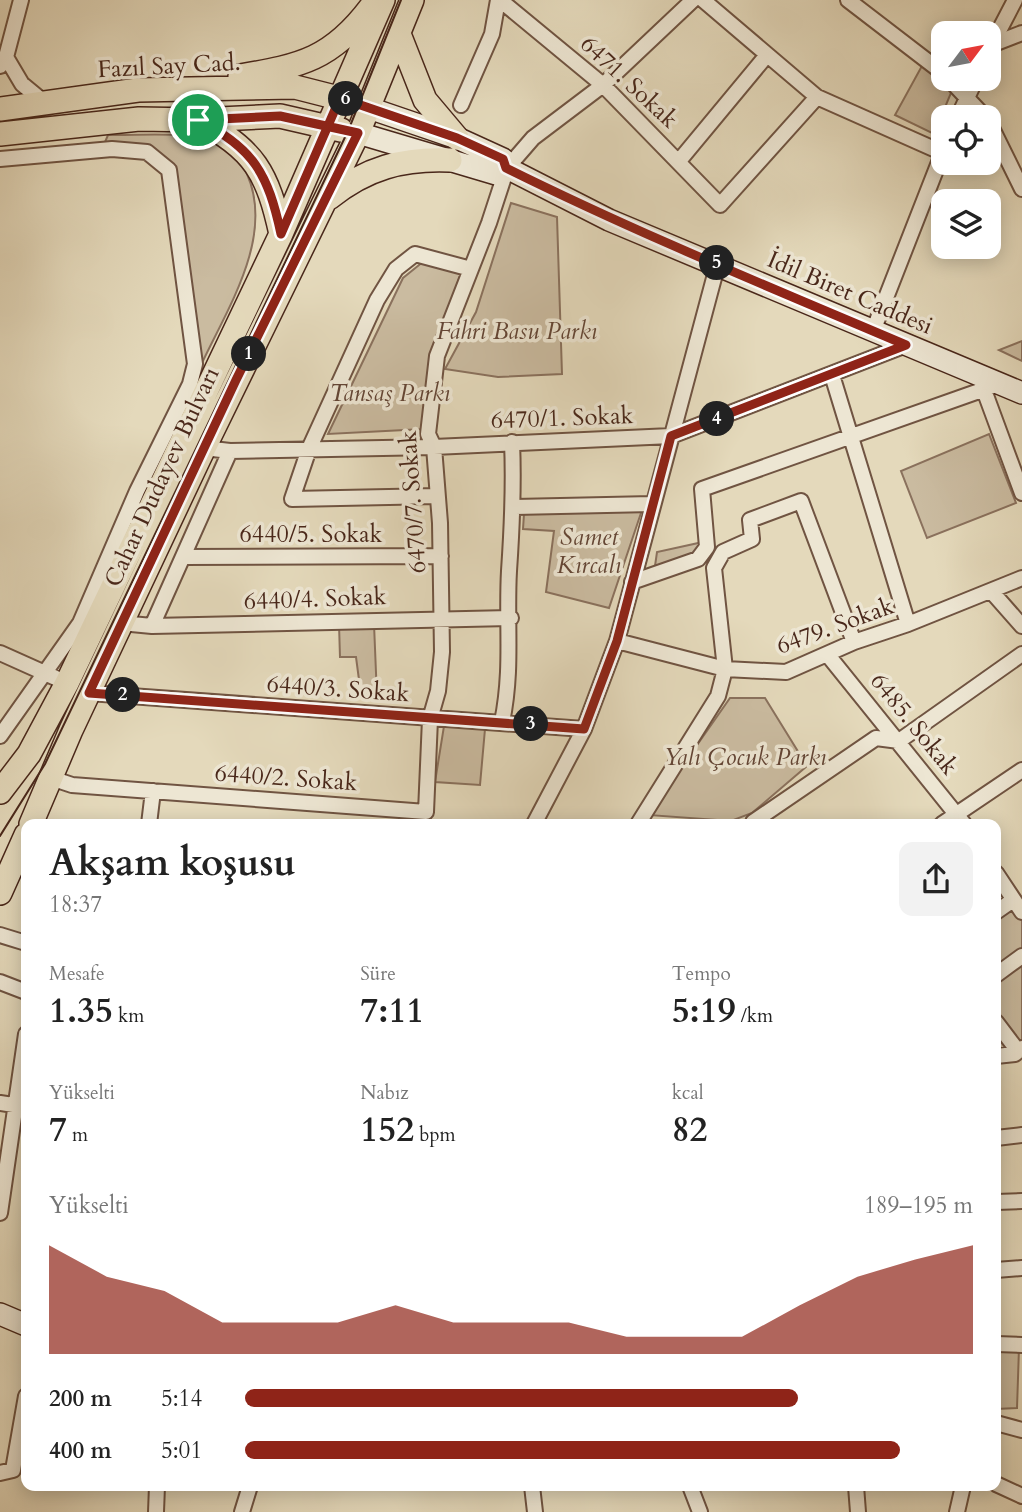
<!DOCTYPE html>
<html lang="tr">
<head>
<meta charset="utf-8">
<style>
  :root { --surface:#fff; --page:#f2f2f2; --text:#222; --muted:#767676; --accent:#8f2418 }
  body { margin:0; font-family:Cardo,serif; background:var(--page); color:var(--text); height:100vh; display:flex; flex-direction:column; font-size:26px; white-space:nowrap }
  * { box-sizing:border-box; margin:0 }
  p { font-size:23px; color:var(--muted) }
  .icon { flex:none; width:38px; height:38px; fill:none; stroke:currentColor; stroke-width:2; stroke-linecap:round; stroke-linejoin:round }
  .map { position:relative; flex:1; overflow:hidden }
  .panel { position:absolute; left:21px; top:819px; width:980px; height:672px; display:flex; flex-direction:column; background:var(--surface); border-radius:14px; box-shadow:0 4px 18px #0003 }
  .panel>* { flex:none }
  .needle { width:46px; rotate:58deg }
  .tools { position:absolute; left:931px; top:21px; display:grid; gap:14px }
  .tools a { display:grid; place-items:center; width:70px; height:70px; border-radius:14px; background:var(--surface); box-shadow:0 4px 18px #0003; font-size:35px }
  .pin { position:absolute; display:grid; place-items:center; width:60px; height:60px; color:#fff; margin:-30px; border:4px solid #fff; border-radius:50%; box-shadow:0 2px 7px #0007 }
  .km { position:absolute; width:35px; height:35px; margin:-18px; border-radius:50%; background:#222; color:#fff; font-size:19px; line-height:35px; text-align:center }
  .round { display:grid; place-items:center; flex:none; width:74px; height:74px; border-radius:14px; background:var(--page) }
  .summary { display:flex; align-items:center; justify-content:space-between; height:119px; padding:0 28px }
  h1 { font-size:38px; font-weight:800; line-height:52px }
  .stats { display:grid; grid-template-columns:repeat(3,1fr); gap:10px; height:119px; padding:7px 28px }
  .stats div { display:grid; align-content:center }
  .stats b { font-size:35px; font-weight:800 }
  .stats small { font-size:19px; font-weight:400 }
  .stats p { font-size:19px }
  .chart { height:196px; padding:14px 28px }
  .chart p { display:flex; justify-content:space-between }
  .chart svg { width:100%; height:126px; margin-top:7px; fill:var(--accent); opacity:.7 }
  ul { padding:0 28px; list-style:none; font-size:23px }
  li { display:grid; grid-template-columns:112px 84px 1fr; align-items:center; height:52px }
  li i { height:18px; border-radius:9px; background:var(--accent) }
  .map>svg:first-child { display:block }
</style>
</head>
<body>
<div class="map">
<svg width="1022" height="1512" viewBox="0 0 1022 1512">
  <rect width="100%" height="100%" fill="#e4d9bb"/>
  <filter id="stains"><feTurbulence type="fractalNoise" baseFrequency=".00286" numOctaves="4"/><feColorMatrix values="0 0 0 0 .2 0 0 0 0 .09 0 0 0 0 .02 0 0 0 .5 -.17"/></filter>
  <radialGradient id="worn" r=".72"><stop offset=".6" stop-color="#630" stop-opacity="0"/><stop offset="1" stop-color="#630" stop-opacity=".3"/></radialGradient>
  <!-- green -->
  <path fill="#cabba0" stroke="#8a715d" stroke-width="2" d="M 923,64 L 953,88 L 934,134 L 895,115 Z
    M 108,135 C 143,136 200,129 230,148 C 238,153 243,166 247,174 C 275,237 227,309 201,365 L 176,177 L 147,148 L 105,142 Z
    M 511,203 L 557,217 L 562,374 L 498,377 L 445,369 L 476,312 Z
    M 424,261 L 461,273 L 431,358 L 424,429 L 328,434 L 403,278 Z
    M 1022,341 L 1022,361 L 999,350 Z
    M 989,434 L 1016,503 L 927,538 L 901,471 Z
    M 642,510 L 609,608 L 546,592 L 554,531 L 523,529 L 524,514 Z
    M 703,542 L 697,555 L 655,566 L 657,552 Z
    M 339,624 L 374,624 L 377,697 L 361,695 L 356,657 L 340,657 Z
    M 730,698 L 765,698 L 807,766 L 752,813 L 731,821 L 648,815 Z
    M 444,726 L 485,729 L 480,785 L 435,782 Z
    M 1013,900 L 1022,912 L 1022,1048 L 996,1056 L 996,912 Z
    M 996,1347 L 1019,1348 L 1017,1408 L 996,1409 Z"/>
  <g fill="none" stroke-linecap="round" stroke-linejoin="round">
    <!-- street casing -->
    <g stroke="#705442" stroke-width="18">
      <path id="street" d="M 500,0 L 603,85 L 720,205 L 817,97
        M 703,0 L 817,97 L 943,153
        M 848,0 L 943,73
        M 991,45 L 1022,33
        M 989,50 L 1015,0
        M 6,57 L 22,84 L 45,103
        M 0,66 L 6,57 L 21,0
        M 949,79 L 985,117
        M 461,105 L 492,34 L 498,0
        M 958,117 L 976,79
        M 989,122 L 1022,189
        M 0,159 L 112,149 L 147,152 L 169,170 L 195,364 L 190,384 L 137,491 L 80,623 L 0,736
        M 679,161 L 767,55
        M 873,331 L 943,152
        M 832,375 L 908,624
        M 984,390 L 1022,493
        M 204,448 L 230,451 L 434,447 L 671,436 L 906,345
        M 437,496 L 292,499 L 309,449 L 377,300 L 396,269 L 415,254 L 471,269
        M 515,507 L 652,504
        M 183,557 L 441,556
        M 632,582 L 698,559 L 707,547 L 702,489 L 999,384
        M 992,592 L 1022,626
        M 121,623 L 152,626 L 511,618
        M 152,626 L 230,451
        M 617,641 L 725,669 L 786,672 L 854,642 L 908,624 L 1022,578
        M 0,653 L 67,683
        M 827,654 L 964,824
        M 89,693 L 584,729
        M 502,722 C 513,669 506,623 509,571 C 512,527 514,485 512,442
        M 51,778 L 72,785 L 426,812 L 430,719 L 438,691 L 442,652 L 440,523 L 434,447 L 428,434 L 437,356 L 489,223 L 507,168 L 533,138 L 603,85 L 693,0
        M 753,822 L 876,738 L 899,741 L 1022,654
        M 149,824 L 153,791
        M 534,824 L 584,729 L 617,641 L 718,263
        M 638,824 L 718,696 L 725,669 L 714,568 L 723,552 L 752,539 L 750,520 L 801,501 L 854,642
        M 942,824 L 1022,770
        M 996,873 L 1022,912
        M 996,912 L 1013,900
        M 0,935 L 26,943
        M 996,975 L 1022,956
        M 0,982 L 26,992
        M 996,1022 L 1018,1051
        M 996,1056 L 1015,1054 L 1022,1048
        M 0,1103 L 26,1107
        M 996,1138 L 1022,1135
        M 996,1202 L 1022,1201
        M 0,1213 L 26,1034
        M 996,1270 L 1022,1268
        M 996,1344 L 1022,1345
        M 996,1423 L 1022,1430
        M 0,1473 L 13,1470 L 26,1396
        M 996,1484 L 1022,1496
        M 532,1486 L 535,1512
        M 690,1486 L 700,1512
        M 856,1486 L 858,1512
        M 156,1512 L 157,1486
        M 242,1512 L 250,1486
        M 957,1512 L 963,1486"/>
    </g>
    <!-- secondary casing -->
    <g stroke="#49271a" stroke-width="24">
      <path id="secondary" d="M 369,108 L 457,138 L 503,159 L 507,168
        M 358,133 L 496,174 L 507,168
        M 507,168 L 609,220 L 1022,393
        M 0,1314 L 26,1325"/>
    </g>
    <!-- primary casing -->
    <g stroke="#49271a" stroke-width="26">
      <path id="primary" d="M 399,34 L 425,100 L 457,138
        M 240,76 C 301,66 332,59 371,7
        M 0,109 L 138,90 L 295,87 L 354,102
        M 198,120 C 254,148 268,174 281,234
        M 0,134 L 139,119 L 198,120 L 280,116 L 341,130
        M 329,198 C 366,168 403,158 450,160
        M 0,792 L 29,754 L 67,683 L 281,234 L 383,0
        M 31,824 L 71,730 L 204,448 L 358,133 L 412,0
        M 0,893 L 26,835"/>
    </g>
    <!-- street -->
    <use href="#street" stroke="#ede6d3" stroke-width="14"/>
    <!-- secondary -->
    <use href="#secondary" stroke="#ede6d3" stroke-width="21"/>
    <!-- primary -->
    <use href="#primary" stroke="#e4d9bb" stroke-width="23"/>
    <!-- tram -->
    <path stroke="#49271a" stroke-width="2" d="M 0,836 L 45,764 L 348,131 L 401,0"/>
  </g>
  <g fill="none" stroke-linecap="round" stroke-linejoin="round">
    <!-- route casing -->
    <g stroke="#fff" stroke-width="14">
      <path id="route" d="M 198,120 L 280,116 L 358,133 L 236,380 L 89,693 L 584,729 L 617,641 L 671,436 L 906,345 C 772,288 637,233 506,168 L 503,159 L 457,138 L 340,98 L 281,234 C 268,174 254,148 198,120"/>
    </g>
    <!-- route -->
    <use href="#route" stroke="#8f2418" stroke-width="9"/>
  </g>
  <g text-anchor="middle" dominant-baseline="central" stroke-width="7" stroke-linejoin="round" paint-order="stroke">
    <!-- street labels -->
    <g font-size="24" fill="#49271a" stroke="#ede6d3">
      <text transform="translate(169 66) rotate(-3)">Fazıl Say Cad.</text>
      <text transform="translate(629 82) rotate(43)">6471. Sokak</text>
      <text transform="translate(850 293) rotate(23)">İdil Biret Caddesi</text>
      <text transform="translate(562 418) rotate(-2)">6470/1. Sokak</text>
      <text transform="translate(162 477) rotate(-65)">Cahar Dudayev Bulvarı</text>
      <text transform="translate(413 502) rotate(-94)">6470/7. Sokak</text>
      <text x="311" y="534">6440/5. Sokak</text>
      <text transform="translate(315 599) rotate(-2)">6440/4. Sokak</text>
      <text transform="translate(835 626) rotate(-20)">6479. Sokak</text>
      <text transform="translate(338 689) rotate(4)">6440/3. Sokak</text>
      <text transform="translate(914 724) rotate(51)">6485. Sokak</text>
      <text transform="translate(286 778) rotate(4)">6440/2. Sokak</text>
    </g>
    <!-- park labels -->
    <g font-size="24" font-style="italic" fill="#634535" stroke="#ede6d3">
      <text x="517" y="331">Fahri Basu Parkı</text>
      <text x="390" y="393">Tansaş Parkı</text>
      <text x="589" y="537">Samet<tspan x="589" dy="28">Kırcalı</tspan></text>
      <text x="745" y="757">Yalı Çocuk Parkı</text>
    </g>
  </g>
  <rect width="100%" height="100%" filter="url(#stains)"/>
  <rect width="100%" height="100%" fill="url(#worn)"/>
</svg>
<div class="tools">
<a><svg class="needle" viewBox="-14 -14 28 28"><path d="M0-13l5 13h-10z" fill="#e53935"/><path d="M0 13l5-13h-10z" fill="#767676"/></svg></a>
<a><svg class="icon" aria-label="locate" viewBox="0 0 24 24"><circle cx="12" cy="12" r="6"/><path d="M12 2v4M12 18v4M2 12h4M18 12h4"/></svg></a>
<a><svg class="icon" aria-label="layers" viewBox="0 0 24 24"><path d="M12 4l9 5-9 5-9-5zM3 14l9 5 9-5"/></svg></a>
</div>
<div class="pin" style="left:198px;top:120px;background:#1e9e55"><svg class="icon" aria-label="arrive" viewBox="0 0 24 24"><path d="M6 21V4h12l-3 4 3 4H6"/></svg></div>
<b class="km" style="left:249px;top:354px">1</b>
<b class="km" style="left:123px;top:695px">2</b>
<b class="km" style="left:531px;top:724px">3</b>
<b class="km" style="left:717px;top:419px">4</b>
<b class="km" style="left:717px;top:263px">5</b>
<b class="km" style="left:346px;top:99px">6</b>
<section class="panel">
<div class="summary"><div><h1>Akşam koşusu</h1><p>18:37</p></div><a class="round"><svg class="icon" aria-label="share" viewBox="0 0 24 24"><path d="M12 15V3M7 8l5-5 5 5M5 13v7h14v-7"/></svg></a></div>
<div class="stats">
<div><p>Mesafe</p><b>1.35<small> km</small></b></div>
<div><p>Süre</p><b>7:11</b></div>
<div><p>Tempo</p><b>5:19<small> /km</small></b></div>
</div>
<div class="stats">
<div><p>Yükselti</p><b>7<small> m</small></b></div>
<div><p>Nabız</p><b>152<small> bpm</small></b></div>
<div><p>kcal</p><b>82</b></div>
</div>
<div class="chart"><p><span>Yükselti</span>189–195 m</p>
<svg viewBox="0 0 160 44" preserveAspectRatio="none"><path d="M0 44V6L10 17L20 22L30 33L40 33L50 33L60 27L70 33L80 33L90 33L100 38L110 38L120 38L130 27L140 17L150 11L160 6V44z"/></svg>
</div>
<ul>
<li><b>200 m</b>5:14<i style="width:76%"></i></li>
<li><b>400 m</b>5:01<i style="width:90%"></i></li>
</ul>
</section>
</div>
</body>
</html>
